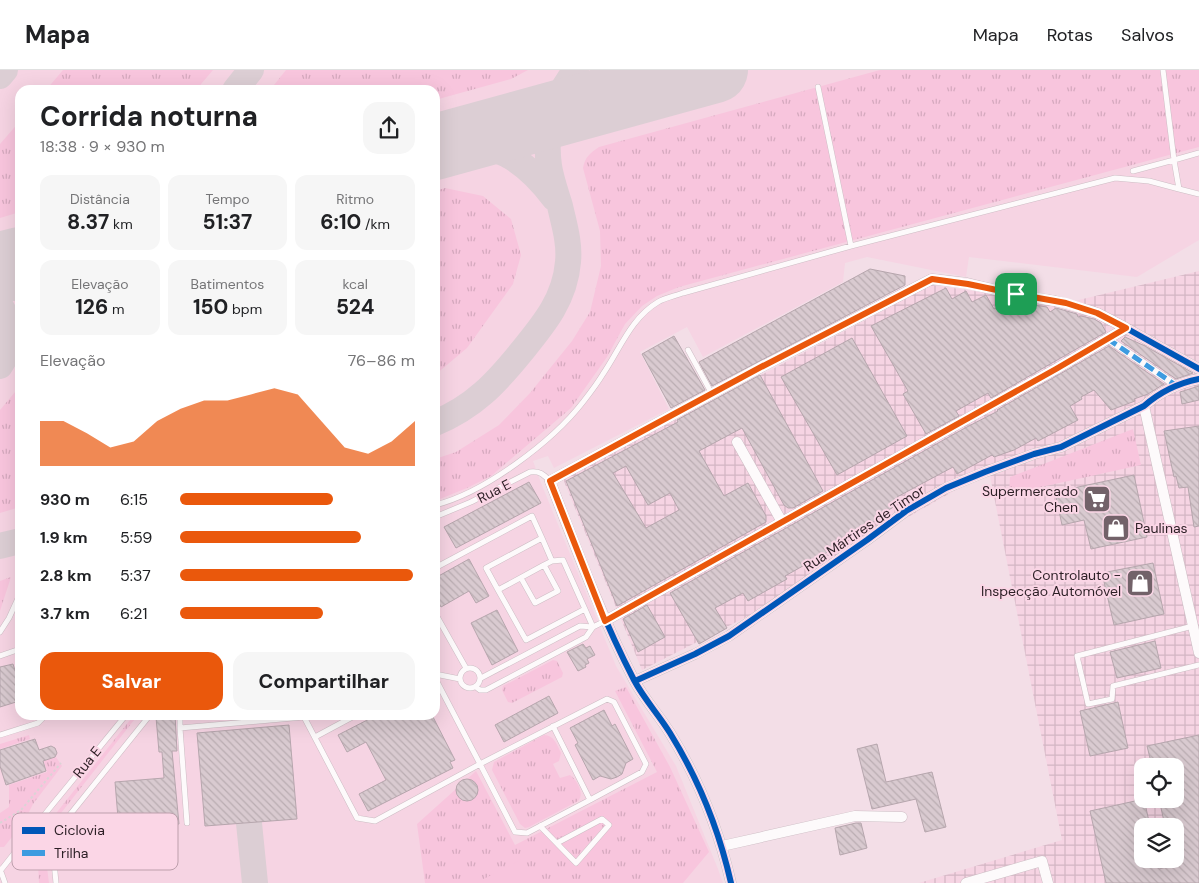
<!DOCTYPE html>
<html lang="pt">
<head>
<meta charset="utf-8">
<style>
  :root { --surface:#fff; --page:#f6f6f6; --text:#202124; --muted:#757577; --line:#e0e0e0; --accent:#ea580c }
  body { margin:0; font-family:"DM Sans",sans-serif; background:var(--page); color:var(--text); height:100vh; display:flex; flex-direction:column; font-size:19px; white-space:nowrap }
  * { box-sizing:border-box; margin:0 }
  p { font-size:16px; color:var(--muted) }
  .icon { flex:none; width:28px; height:28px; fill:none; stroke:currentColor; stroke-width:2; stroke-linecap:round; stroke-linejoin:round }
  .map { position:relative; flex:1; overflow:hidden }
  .panel { position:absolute; left:15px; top:15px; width:425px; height:635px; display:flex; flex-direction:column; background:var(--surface); border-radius:15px; box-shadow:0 5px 20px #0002 }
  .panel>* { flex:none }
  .controls { position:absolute; left:1134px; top:688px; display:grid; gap:10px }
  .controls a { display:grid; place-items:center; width:50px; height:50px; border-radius:10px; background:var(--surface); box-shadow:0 5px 20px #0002; font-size:25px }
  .pin { position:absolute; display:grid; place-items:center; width:42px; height:42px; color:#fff; margin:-21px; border-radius:10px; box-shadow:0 2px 8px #0006 }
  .round { display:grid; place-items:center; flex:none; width:52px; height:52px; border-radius:15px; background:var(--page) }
  .summary { display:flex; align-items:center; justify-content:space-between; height:85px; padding:0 25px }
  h1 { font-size:28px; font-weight:700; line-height:38px }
  .metrics { display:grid; grid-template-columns:repeat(3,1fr); gap:8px; height:85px; padding:5px 25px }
  .metrics div { display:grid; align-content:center; border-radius:12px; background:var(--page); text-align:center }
  .metrics b { font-size:21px; font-weight:700 }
  .metrics small { font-size:14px; font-weight:400 }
  .metrics p { font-size:14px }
  .chart { height:140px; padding:10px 25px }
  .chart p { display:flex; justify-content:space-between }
  .chart svg { width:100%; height:90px; margin-top:5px; fill:var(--accent); opacity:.7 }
  .action { display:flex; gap:10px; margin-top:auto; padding:10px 25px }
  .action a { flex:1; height:58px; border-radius:15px; background:var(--accent); color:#fff; font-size:20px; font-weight:700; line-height:58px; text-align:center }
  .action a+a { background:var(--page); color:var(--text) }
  ul { padding:0 25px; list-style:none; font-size:16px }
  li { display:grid; grid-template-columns:80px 60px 1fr; align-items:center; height:38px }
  li i { height:12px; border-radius:6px; background:var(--accent) }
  header { display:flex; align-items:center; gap:30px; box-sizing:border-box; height:70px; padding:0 25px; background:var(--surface); border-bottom:1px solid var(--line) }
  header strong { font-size:24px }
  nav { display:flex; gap:28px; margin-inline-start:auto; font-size:18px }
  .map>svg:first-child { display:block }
</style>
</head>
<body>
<header>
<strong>Mapa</strong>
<nav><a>Mapa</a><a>Rotas</a><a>Salvos</a></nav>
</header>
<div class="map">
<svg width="1199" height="813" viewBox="0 0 1199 813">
  <defs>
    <pattern id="industrial-grid" width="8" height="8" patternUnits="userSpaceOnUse" patternTransform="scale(1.25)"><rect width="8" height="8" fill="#f6d4e3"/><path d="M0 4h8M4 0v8" fill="none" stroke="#d3b6c3"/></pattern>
    <pattern id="grass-tufts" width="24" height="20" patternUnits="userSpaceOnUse" patternTransform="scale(1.25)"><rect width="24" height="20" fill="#f8c5dd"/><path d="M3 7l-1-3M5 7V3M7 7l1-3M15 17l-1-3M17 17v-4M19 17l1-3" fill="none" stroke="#d5a9be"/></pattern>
    <pattern id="building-back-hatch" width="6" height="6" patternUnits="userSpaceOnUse" patternTransform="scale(1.25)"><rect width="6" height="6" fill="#d9cad0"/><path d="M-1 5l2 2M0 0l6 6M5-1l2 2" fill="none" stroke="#baadb2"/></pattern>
  </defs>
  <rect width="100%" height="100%" fill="#f3dee7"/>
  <!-- built -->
  <path fill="#f6d4e3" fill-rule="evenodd" d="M 0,0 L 1199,0 L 1199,170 L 1137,207 L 969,187 L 966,207 L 867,187 L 845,193 L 843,212 L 703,287 L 687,257 L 640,282 L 669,339 L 554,398 L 548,386 L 533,391 L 541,413 L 616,596 L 676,696 L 718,799 L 723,813 L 0,813 ZM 20,20 L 435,20 L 435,645 L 20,645 Z"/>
  <!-- industrial -->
  <path fill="url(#industrial-grid)" fill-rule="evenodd" d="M 1199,201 L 1199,813 L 919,813 L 1062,770 L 989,401 L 813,501 L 758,541 L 642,600 L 563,409 L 932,215 L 1062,234 ZM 1142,696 L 1175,696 L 1175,729 L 1142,729 ZM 1142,756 L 1175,756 L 1175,789 L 1142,789 Z"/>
  <!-- grass -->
  <path fill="url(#grass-tufts)" d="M 63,0 L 213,0 L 196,20 L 46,20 Z
    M 286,0 L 528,0 L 511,9 L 435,30 L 435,20 L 270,20 Z
    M 880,0 L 1199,0 L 1199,77 L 679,217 L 657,226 L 642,236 L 625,254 L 607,287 L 571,338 L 491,406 L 467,418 L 435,431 L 435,389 L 456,382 L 499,355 L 530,323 L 572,271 L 590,242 L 601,196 L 600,161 L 583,98 C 585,87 590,83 599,77 Z
    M 20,51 L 20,142 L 0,148 L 0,74 Z
    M 445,118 L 483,126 L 511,149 L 521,185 L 513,214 L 467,278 L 435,305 L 435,121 Z
    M 20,316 L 20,437 L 0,443 L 0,340 Z
    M 1133,359 L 1141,395 L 1009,424 L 1010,407 Z
    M 11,507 L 0,541 L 0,511 Z
    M 553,590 L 557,591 L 563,603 L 562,607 L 512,633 L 508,632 L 502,620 L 503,616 Z
    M 626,617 L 670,697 L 709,782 L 683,813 L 425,813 L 417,754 L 476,701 L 515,775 L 657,702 L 615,621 Z
    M 134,645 L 138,645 L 43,766 L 49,813 L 39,813 L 37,773 L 42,761 Z
    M 29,665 L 30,669 L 0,679 L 0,674 Z
    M 544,665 C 554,665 557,675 561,683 L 559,691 L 553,694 L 560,708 L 570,705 C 577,710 585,724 578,731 L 529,757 L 525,758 L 520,754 L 492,700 L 494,692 Z
    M 56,687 L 62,696 L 33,734 L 24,752 L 4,777 L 0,777 L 0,743 L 9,737 L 9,715 L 47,702 L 44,691 Z"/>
  <!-- pitch -->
  <path fill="#f8c5dd" d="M 522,789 L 534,813 L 476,813 Z"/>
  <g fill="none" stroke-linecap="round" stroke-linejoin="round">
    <!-- taxiway -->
    <path stroke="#dcced4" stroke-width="26" d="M 0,6 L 5,0
      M 235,20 L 251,0
      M 443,74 C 494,70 524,88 554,128
      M 0,218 L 20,218
      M 0,235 C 12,253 13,278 0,296
      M 435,353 C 474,337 496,313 522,281 C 544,254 565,229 568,192 C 570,173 564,154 560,136 C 556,123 551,109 549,96 C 544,61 554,27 576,0
      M 0,476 L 20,471
      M 249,753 L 255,813"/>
    <!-- runway -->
    <path stroke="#dcced4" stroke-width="66" d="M 435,77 L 715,0
      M 0,195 L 20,190"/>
  </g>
  <!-- building -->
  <path fill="url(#building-back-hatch)" stroke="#b6a6ad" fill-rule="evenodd" d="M 870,199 L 905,206 L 905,215 L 712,316 L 699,292 Z
    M 946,218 L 952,229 L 966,221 L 972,232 L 986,225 L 994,239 L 1010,231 L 1012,231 L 1015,235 L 1020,233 L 1047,237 L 1050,242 L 1056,238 L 1077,244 L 1078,247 L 1081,246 L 1094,249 L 1101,253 L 1106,262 L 991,328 L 988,323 L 956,341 L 959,346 L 926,364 L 903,324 L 908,321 L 871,256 Z
    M 674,266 L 705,320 L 671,338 L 642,284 Z
    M 1125,267 L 1145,276 L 1193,303 L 1176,309 L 1121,271 Z
    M 852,268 L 907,366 L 837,405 L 781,307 Z
    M 1109,276 L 1164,314 L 1148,324 L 1134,329 L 1135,331 L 1111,340 L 1094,320 L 1081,327 L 1082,329 L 1070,336 L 1078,350 L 1038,371 L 1036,368 L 1014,380 L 994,387 L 992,385 L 957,404 L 953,397 L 897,427 L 900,433 L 882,444 L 883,446 L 865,457 L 867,460 L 785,506 L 787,509 L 748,531 L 743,523 L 715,538 L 727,558 L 699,574 L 670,523 L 965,358 L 998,341 L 997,340 Z
    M 760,305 L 823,421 L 793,438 L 788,438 L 784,435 L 742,358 L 699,381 L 724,426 L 748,413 L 766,446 L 766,452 L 617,536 L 566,411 L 678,352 L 677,350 ZM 626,396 L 648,435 L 670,423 L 679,440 L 646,458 L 613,403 Z
    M 1199,316 L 1199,330 L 1182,334 L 1180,322 Z
    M 1199,356 L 1199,456 L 1194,457 L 1188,417 L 1179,418 L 1176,406 L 1174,407 L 1164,361 Z
    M 1134,405 L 1147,467 L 1091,479 L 1084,450 L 1062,455 L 1055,422 Z
    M 529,412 L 541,433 L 456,478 L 444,457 Z
    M 469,489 L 489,526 L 476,533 L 469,521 L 441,537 L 435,525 L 435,508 Z
    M 1153,493 L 1164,544 L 1114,555 L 1102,503 Z
    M 647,535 L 665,567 L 638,582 L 623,549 Z
    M 497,540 L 518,581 L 492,595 L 471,553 Z
    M 1155,571 L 1161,598 L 1117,608 L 1110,582 Z
    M 583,574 L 586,578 L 590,576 L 595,585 L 587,589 L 589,593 L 585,595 L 586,597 L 578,601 L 567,582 Z
    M 13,594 L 20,616 L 20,628 L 15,630 L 16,632 L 0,637 L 0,597 Z
    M 549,626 L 558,643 L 504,672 L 495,655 Z
    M 1118,632 L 1128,678 L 1090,686 L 1080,641 Z
    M 604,640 L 612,656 L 615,654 L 633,689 L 626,693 L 622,704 L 617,707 L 611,709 L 600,706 L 593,710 L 575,675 L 578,673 L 570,658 Z
    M 162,645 L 175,645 L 177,681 L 172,681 L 179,754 L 119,760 L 115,712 L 164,708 L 162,682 L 159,682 L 156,647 L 162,646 Z
    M 377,645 L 432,645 L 455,690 L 450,692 L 453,698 L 368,741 L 359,724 L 386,710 L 366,672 L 347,682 L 338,665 Z
    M 289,655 L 297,749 L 205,756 L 197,663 Z
    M 1199,665 L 1199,813 L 1106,813 L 1090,741 L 1144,729 L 1150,756 L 1142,756 L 1142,789 L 1157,789 L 1159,799 L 1174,795 L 1172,789 L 1175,789 L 1175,756 L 1165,756 L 1159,729 L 1175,729 L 1175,696 L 1152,696 L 1147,676 Z
    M 35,669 L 39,680 L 51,676 L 55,678 L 57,683 L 55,687 L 43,691 L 46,701 L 6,715 L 0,696 L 0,680 Z
    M 877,674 L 886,712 L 932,702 L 946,757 L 925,762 L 916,729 L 872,739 L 857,679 Z
    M456 720a11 11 0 1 1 22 0a11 11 0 1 1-22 0Z
    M 856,753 L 861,753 L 867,778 L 840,785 L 835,758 Z"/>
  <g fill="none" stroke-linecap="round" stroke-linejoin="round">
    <!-- service casing -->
    <g stroke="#cdbdc4" stroke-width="6">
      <path id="service" d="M 818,17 L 851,176 L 1115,108 L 1149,111 L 1179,119
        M 1199,83 L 1174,90 L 1179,119 L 1199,124
        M 1133,101 L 1174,90 L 1163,0
        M 688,280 L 712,324
        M 435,435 C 484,423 552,372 583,332 C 590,323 597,314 603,304 C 620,279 631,248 658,232 C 665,228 675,226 683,223 L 851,176
        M 435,447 L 471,432 L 530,402 C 540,401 543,404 550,411
        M 544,495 L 498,520 L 526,570 L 585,539
        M 435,498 L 532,446 L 542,468
        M 521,508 L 535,533 L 558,521 L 544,495 L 552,491 L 563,490 L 593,557 L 605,551
        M 498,520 L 486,498 L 542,468 L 552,491
        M 435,543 L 466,598
        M 1193,556 L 1077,586 L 1088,634 L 1112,629 L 1113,616 L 1199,595
        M 0,562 L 9,548 L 20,524
        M 0,586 L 20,579
        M460 608a10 10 0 1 1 20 0a10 10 0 1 1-20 0Z
        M 435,604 L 460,609
        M 435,608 L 480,694 L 607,629 L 614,632 L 646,694 L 642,702 L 590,730
        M 476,617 L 480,620 L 486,620 L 586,567 L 593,557 L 580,556 L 481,608
        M 180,645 L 180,658 L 304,647 L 307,645
        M 303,645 L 357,748 L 375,751 L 480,694 L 515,762 L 527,763 L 590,730 L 553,656
        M 180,658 L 187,753
        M 0,665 L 38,653 L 46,645
        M 315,667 L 356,645
        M 540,756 L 576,793 L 609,755 L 602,749 L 557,773
        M 0,799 L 5,813
        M 1,800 L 49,739 L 126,645
        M 56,813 L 52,770 L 60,757 L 150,645"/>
    </g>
    <!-- pedestrian casing -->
    <g stroke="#cdbdc4" stroke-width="8">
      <path id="pedestrian" d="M 1108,269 L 1177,316"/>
    </g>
    <!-- minor casing -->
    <g stroke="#cdbdc4" stroke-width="11">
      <path id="minor" d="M 1144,336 L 1199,583
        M 737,372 L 782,452
        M 605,551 L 1056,299 L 1126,258
        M 635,611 L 695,584 L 729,566 L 867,470 L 906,441 L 946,418 L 985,402 L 1034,384 L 1061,377 L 1144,336 C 1160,322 1179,313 1199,309
        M 722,776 L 855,746 L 902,747
        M 731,813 C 719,760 699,710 670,663 C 659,645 644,629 634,610 C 601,546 576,478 550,411 L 763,296 L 932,209 L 967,213 L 1016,225 L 1055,231 L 1097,243 L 1126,258 L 1199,299
        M 966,813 L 1042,791 L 1048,813"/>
    </g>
    <!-- path -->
    <path stroke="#dad4d6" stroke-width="2" stroke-dasharray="2.5 2.5" stroke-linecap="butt" d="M 0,753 L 21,740 L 61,693"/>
    <!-- service -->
    <use href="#service" stroke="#fdfafb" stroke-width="5"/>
    <!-- pedestrian -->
    <use href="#pedestrian" stroke="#fdfafb" stroke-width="7"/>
    <!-- minor -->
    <use href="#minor" stroke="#fdfafb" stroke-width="10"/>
    <!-- quiet -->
    <path stroke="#3d9be0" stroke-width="5" stroke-dasharray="10 5" stroke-linecap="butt" d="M 1108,269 L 1177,316"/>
    <!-- cycleway casing -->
    <g stroke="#fbd6e6" stroke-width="9">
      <path id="cycleway" d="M 635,611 L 695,584 L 729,566 L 867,470 L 906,441 L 946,418 L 985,402 L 1034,384 L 1061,377 L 1144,336 C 1160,322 1179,313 1199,309
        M 731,813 C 719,760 699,710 670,663 C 659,645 644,629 634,610 C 601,546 576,478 550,411 L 763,296 L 932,209 L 967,213 L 1016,225 L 1055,231 L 1097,243 L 1126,258 L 1199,299"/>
    </g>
    <!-- cycleway -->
    <use href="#cycleway" stroke="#0057b8" stroke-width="6"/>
  </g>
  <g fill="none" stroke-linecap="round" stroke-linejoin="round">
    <!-- route casing -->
    <g stroke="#fff" stroke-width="10">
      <path id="route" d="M 932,209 L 968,214 L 1016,224 L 1066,233 L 1097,243 L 1126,258 L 1056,299 L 605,551 L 550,411 L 763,296 Z"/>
    </g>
    <!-- route -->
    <use href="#route" stroke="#ea580c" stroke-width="6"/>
  </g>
  <!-- icons -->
  <defs>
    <g id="supermarket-square" transform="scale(1.4375)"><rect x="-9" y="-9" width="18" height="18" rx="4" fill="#726269" stroke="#fbd6e6"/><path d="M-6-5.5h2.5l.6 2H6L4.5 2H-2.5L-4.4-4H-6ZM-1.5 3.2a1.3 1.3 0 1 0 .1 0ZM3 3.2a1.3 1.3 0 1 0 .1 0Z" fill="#fff"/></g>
    <g id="shop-square" transform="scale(1.4375)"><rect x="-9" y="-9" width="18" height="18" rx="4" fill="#726269" stroke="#fbd6e6"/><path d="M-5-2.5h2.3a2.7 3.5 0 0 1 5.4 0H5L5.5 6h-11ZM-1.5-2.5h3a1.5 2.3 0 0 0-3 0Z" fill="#fff"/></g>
  </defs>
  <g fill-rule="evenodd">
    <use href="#supermarket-square" x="1097" y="429"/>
    <use href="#shop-square" x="1116" y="458"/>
    <use href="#shop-square" x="1140" y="513"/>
  </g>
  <g text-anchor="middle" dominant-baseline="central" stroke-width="4" stroke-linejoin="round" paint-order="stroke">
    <!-- street labels -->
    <g font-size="14" fill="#2c1f25" stroke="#fbd6e6">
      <text transform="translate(494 421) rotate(-27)">Rua E</text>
      <text transform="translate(864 458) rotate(-34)">Rua Mártires de Timor</text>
      <text transform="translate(87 692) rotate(-51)">Rua E</text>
    </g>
    <!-- poi labels -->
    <g font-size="14" fill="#2c1f25" stroke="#fbd6e6" text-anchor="end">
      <text x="1078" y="421">Supermercado<tspan x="1078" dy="16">Chen</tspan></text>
      <text x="1135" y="458" text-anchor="start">Paulinas</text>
      <text x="1121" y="505">Controlauto -<tspan x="1121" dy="16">Inspecção Automóvel</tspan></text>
    </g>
  </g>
  <!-- legend -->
  <rect x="12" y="743" width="166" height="57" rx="8" fill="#fbd6e6" stroke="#bd9fac" stroke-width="1"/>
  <rect x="22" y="757" width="23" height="7" fill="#0057b8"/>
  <rect x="22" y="780" width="23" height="6" fill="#3d9be0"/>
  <g font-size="14" fill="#2c1f25">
    <text x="54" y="765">Ciclovia</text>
    <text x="54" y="788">Trilha</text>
  </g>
</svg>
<div class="controls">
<a><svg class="icon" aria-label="locate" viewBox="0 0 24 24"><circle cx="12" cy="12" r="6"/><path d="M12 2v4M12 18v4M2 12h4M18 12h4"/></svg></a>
<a><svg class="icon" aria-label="layers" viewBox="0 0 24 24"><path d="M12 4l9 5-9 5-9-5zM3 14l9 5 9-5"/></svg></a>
</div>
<div class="pin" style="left:1016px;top:224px;background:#1e9e55"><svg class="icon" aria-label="arrive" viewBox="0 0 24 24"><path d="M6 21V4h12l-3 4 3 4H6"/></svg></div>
<section class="panel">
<div class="summary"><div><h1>Corrida noturna</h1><p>18:38 · 9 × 930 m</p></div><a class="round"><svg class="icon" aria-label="share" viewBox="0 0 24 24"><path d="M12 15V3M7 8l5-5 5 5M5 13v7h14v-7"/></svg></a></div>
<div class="metrics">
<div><p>Distância</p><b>8.37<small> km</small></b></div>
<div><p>Tempo</p><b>51:37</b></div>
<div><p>Ritmo</p><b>6:10<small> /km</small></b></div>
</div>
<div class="metrics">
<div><p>Elevação</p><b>126<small> m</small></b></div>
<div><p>Batimentos</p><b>150<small> bpm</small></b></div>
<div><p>kcal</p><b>524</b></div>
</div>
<div class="chart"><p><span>Elevação</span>76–86 m</p>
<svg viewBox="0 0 160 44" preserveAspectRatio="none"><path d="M0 44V22L10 22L20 28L30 35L40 32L50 22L60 16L70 12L80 12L90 9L100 6L110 9L120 22L130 35L140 38L150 32L160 22V44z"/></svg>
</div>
<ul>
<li><b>930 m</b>6:15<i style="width:65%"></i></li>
<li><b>1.9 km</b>5:59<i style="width:77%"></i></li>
<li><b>2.8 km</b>5:37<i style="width:99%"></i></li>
<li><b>3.7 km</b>6:21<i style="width:61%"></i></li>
</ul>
<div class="action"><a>Salvar</a><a>Compartilhar</a></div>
</section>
</div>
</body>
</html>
